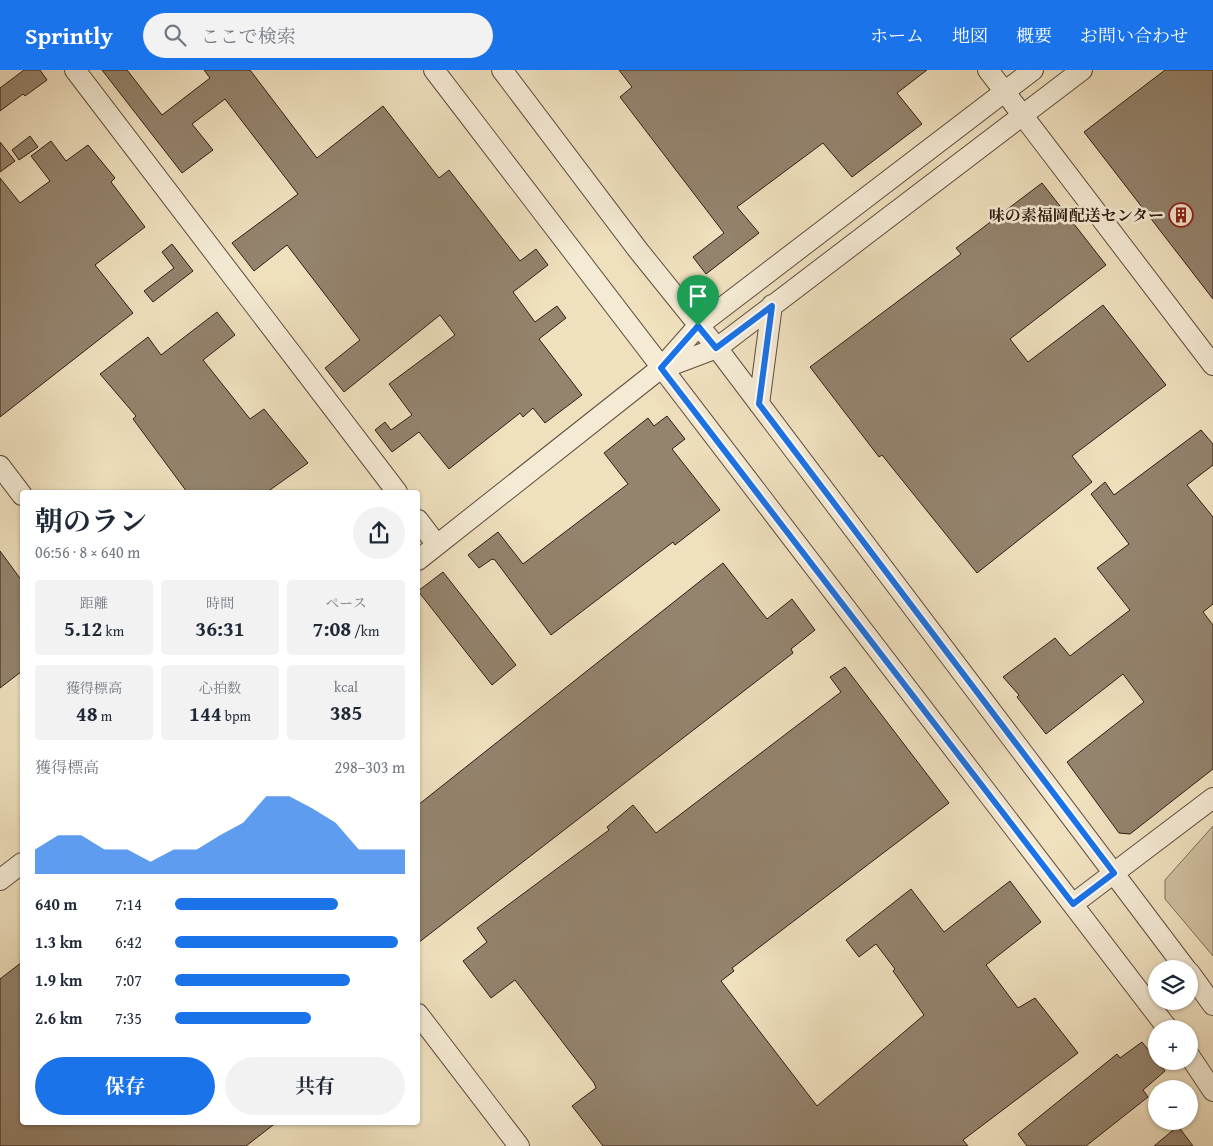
<!DOCTYPE html>
<html lang="ja">
<head>
<meta charset="utf-8">
<style>
  :root { --surface:#fff; --page:#f2f2f3; --text:#1f2937; --muted:#747a83; --accent:#1a73e8 }
  body { margin:0; font-family:"Gentium Book Plus","Noto Serif JP",serif; background:var(--page); color:var(--text); height:100vh; display:flex; flex-direction:column; font-size:19px; white-space:nowrap }
  * { box-sizing:border-box; margin:0 }
  p { font-size:16px; color:var(--muted) }
  .icon { flex:none; width:28px; height:28px; fill:none; stroke:currentColor; stroke-width:2; stroke-linecap:round; stroke-linejoin:round }
  .map { position:relative; flex:1; overflow:hidden }
  .side { position:absolute; left:20px; top:420px; width:400px; height:635px; display:flex; flex-direction:column; background:var(--surface); border-radius:5px; box-shadow:0 1px 4px #0004 }
  .side>* { flex:none }
  .tools { position:absolute; left:1148px; top:890px; display:grid; gap:10px }
  .tools a { display:grid; place-items:center; width:50px; height:50px; border-radius:50%; background:var(--surface); box-shadow:0 1px 4px #0004; font-size:25px }
  .pin { position:absolute; display:grid; place-items:center; width:42px; height:42px; color:#fff; margin:-51px -21px; border-radius:50% 50% 50% 0; rotate:-45deg; box-shadow:0 0 5px #0007 }
  .pin .icon { rotate:45deg }
  .round { display:grid; place-items:center; flex:none; width:52px; height:52px; border-radius:26px; background:var(--page) }
  .headline { display:flex; align-items:center; justify-content:space-between; height:85px; padding:0 15px }
  h1 { font-size:28px; font-weight:700; line-height:38px }
  .metrics { display:grid; grid-template-columns:repeat(3,1fr); gap:8px; height:85px; padding:5px 15px }
  .metrics div { display:grid; align-content:center; border-radius:5px; background:var(--page); text-align:center }
  .metrics b { font-size:21px; font-weight:700 }
  .metrics small { font-size:14px; font-weight:400 }
  .metrics p { font-size:14px }
  .chart { height:140px; padding:10px 15px }
  .chart p { display:flex; justify-content:space-between }
  .chart svg { width:100%; height:90px; margin-top:5px; fill:var(--accent); opacity:.7 }
  .button { display:flex; gap:10px; margin-top:auto; padding:10px 15px }
  .button a { flex:1; height:58px; border-radius:30px; background:var(--accent); color:#fff; font-size:20px; font-weight:700; line-height:58px; text-align:center }
  .button a+a { background:var(--page); color:var(--text) }
  ul { padding:0 15px; list-style:none; font-size:16px }
  li { display:grid; grid-template-columns:80px 60px 1fr; align-items:center; height:38px }
  li i { height:12px; border-radius:6px; background:var(--accent) }
  header { display:flex; align-items:center; gap:30px; box-sizing:border-box; height:70px; padding:0 25px; background:var(--accent); color:#fff }
  header strong { font-size:24px }
  nav { display:flex; gap:28px; margin-inline-start:auto; font-size:18px }
  .search { width:350px; height:45px; background:var(--page); display:flex; align-items:center; gap:12px; box-sizing:border-box; padding:0 18px; border-radius:28px; color:var(--muted); font-size:19px }
  .map>svg:first-child { display:block }
</style>
</head>
<body>
<header>
<strong>Sprintly</strong>
<div class="search"><svg class="icon" aria-label="search" viewBox="0 0 24 24"><circle cx="10" cy="10" r="6"/><path d="M15 15l6 6"/></svg>ここで検索</div>
<nav><a>ホーム</a><a>地図</a><a>概要</a><a>お問い合わせ</a></nav>
</header>
<div class="map">
<svg width="1213" height="1076" viewBox="0 0 1213 1076">
  <rect width="100%" height="100%" fill="#efe0be"/>
  <filter id="stains"><feTurbulence type="fractalNoise" baseFrequency=".004" numOctaves="4"/><feColorMatrix values="0 0 0 0 .2 0 0 0 0 .09 0 0 0 0 .02 0 0 0 .5 -.17"/></filter>
  <radialGradient id="worn" r=".72"><stop offset=".6" stop-color="#630" stop-opacity="0"/><stop offset="1" stop-color="#630" stop-opacity=".3"/></radialGradient>
  <!-- green -->
  <path fill="#cfbfa1" stroke="#806e5b" d="M 1213,756 L 1213,886 L 1165,829 L 1165,810 Z"/>
  <!-- building -->
  <path fill="#94836d" stroke="#321e15" d="M 24,0 L 40,0 L 47,10 L 25,26 L 23,24 L 0,41 L 0,18 Z
    M 102,0 L 127,0 L 162,45 L 210,8 L 204,0 L 250,0 L 317,88 L 383,36 L 439,108 L 449,100 L 520,191 L 536,179 L 548,195 L 513,222 L 535,252 L 557,236 L 566,248 L 539,269 L 582,325 L 545,353 L 533,338 L 523,347 L 520,343 L 449,399 L 419,362 L 392,382 L 375,360 L 385,352 L 391,360 L 412,345 L 389,314 L 455,265 L 440,245 L 344,322 L 325,298 L 360,270 L 287,175 L 254,201 L 232,173 L 298,124 L 225,29 L 192,54 L 213,80 L 182,103 Z
    M 619,0 L 927,0 L 897,23 L 922,54 L 852,107 L 823,73 L 737,137 L 759,163 L 706,204 L 693,187 L 724,163 L 620,27 L 632,17 Z
    M 1165,0 L 1213,0 L 1213,229 L 1084,62 Z
    M 30,66 L 38,77 L 19,90 L 12,80 Z
    M 51,71 L 66,91 L 88,75 L 115,108 L 111,112 L 145,157 L 95,195 L 133,243 L 0,347 L 0,108 L 20,133 L 50,111 L 31,86 Z
    M 0,72 L 15,91 L 0,102 Z
    M 1042,113 L 1106,195 L 1010,269 L 1028,292 L 1103,235 L 1166,315 L 1072,386 L 1092,412 L 977,503 L 882,385 L 879,387 L 810,297 L 961,184 L 956,178 Z
    M 172,174 L 193,201 L 153,232 L 144,221 L 174,198 L 162,182 Z
    M 217,242 L 235,265 L 203,290 L 250,349 L 264,339 L 308,393 L 267,422 L 187,422 L 133,349 L 136,346 L 100,304 L 148,267 L 161,285 Z
    M 667,346 L 685,369 L 672,379 L 720,440 L 675,475 L 673,472 L 551,565 L 495,490 L 492,489 L 479,498 L 468,485 L 498,462 L 523,494 L 628,414 L 604,383 L 648,348 L 654,356 Z
    M 1201,360 L 1213,374 L 1213,395 L 1187,415 L 1213,447 L 1213,534 L 1203,542 L 1213,555 L 1213,699 L 1130,764 L 1119,763 L 1067,692 L 1144,632 L 1123,604 L 1046,664 L 1017,627 L 1019,625 L 1003,607 L 1055,568 L 1070,586 L 1130,540 L 1097,498 L 1129,474 L 1091,424 L 1105,412 L 1114,425 Z
    M 0,481 L 22,511 L 22,601 L 0,618 Z
    M 723,493 L 767,549 L 792,529 L 815,560 L 791,579 L 793,583 L 418,873 L 418,735 Z
    M 443,502 L 516,595 L 492,615 L 418,521 Z
    M 845,597 L 949,733 L 732,898 L 734,901 L 721,911 L 817,1036 L 924,945 L 893,901 L 895,899 L 876,874 L 859,887 L 846,870 L 911,819 L 944,862 L 1010,811 L 1041,852 L 986,895 L 1018,938 L 1035,928 L 1078,983 L 963,1070 L 968,1076 L 603,1076 L 572,1036 L 596,1018 L 594,1013 L 515,910 L 491,928 L 463,891 L 487,872 L 477,858 L 609,760 L 607,757 L 633,735 L 656,763 L 841,622 L 830,607 Z
    M 22,892 L 22,1052 L 277,1052 L 246,1076 L 0,1076 L 0,909 Z
    M 1142,972 L 1165,1001 L 1143,1020 L 1148,1027 L 1086,1076 L 1027,1076 L 1018,1064 L 1117,984 L 1120,988 Z
    M 1178,1056 L 1193,1076 L 1154,1076 Z"/>
  <g fill="none" stroke-linecap="round" stroke-linejoin="round">
    <!-- tertiary casing -->
    <g stroke="#614e3f" stroke-width="22">
      <path id="tertiary" d="M 75,0 L 397,422
        M 434,0 L 1168,959
        M 502,0 L 638,180 L 717,278 L 1186,899
        M 988,0 L 1213,295
        M 664,298 L 717,278 L 1082,0
        M 759,334 L 772,235
        M 0,396 L 22,425
        M 418,450 L 437,475
        M 418,490 L 661,298 L 698,256 L 1033,0
        M 0,810 L 22,793
        M 1073,834 L 1213,728
        M 1189,902 L 1213,935
        M 418,944 L 519,1076
        M 1189,985 L 1213,1021"/>
    </g>
    <!-- tertiary -->
    <use href="#tertiary" stroke="#f5ebd5" stroke-width="20"/>
  </g>
  <g fill="none" stroke-linecap="round" stroke-linejoin="round">
    <!-- route casing -->
    <g stroke="#fff" stroke-width="10">
      <path id="route" d="M 772,236 L 759,334 L 1114,803 L 1073,834 L 661,298 L 698,256 L 716,278 Z"/>
    </g>
    <!-- route -->
    <use href="#route" stroke="#1a73e8" stroke-width="6"/>
  </g>
  <!-- icons -->
  <defs>
    <g id="building-ring" transform="scale(1.25)"><circle r="9.5" fill="#f5ebd5" stroke="#8f2418" stroke-width="1.5"/><path d="M-4-6H4V6H1V3H-1V6H-4ZM-2.5-4.3h1.7v1.8h-1.7ZM.8-4.3h1.7v1.8H.8ZM-2.5-1h1.7V.8h-1.7ZM.8-1h1.7V.8H.8Z" fill="#8f2418"/></g>
  </defs>
  <g fill-rule="evenodd">
    <use href="#building-ring" x="1181" y="145"/>
  </g>
  <g text-anchor="middle" dominant-baseline="central" stroke-width="5" stroke-linejoin="round" paint-order="stroke">
    <!-- poi labels -->
    <g font-size="16" font-weight="bold" fill="#321e15" stroke="#f5ebd5" text-anchor="end">
      <text x="1164" y="145">味の素福岡配送センター</text>
    </g>
  </g>
  <rect width="100%" height="100%" filter="url(#stains)"/>
  <rect width="100%" height="100%" fill="url(#worn)"/>
</svg>
<div class="tools">
<a><svg class="icon" aria-label="layers" viewBox="0 0 24 24"><path d="M12 4l9 5-9 5-9-5zM3 14l9 5 9-5"/></svg></a>
<a>+</a>
<a>−</a>
</div>
<div class="pin" style="left:698px;top:256px;background:#1e9e55"><svg class="icon" aria-label="arrive" viewBox="0 0 24 24"><path d="M6 21V4h12l-3 4 3 4H6"/></svg></div>
<section class="side">
<div class="headline"><div><h1>朝のラン</h1><p>06:56 · 8 × 640 m</p></div><a class="round"><svg class="icon" aria-label="share" viewBox="0 0 24 24"><path d="M12 15V3M7 8l5-5 5 5M5 13v7h14v-7"/></svg></a></div>
<div class="metrics">
<div><p>距離</p><b>5.12<small> km</small></b></div>
<div><p>時間</p><b>36:31</b></div>
<div><p>ペース</p><b>7:08<small> /km</small></b></div>
</div>
<div class="metrics">
<div><p>獲得標高</p><b>48<small> m</small></b></div>
<div><p>心拍数</p><b>144<small> bpm</small></b></div>
<div><p>kcal</p><b>385</b></div>
</div>
<div class="chart"><p><span>獲得標高</span>298–303 m</p>
<svg viewBox="0 0 160 44" preserveAspectRatio="none"><path d="M0 44V32L10 25L20 25L30 32L40 32L50 38L60 32L70 32L80 25L90 19L100 6L110 6L120 12L130 19L140 32L150 32L160 32V44z"/></svg>
</div>
<ul>
<li><b>640 m</b>7:14<i style="width:71%"></i></li>
<li><b>1.3 km</b>6:42<i style="width:97%"></i></li>
<li><b>1.9 km</b>7:07<i style="width:76%"></i></li>
<li><b>2.6 km</b>7:35<i style="width:59%"></i></li>
</ul>
<div class="button"><a>保存</a><a>共有</a></div>
</section>
</div>
</body>
</html>
